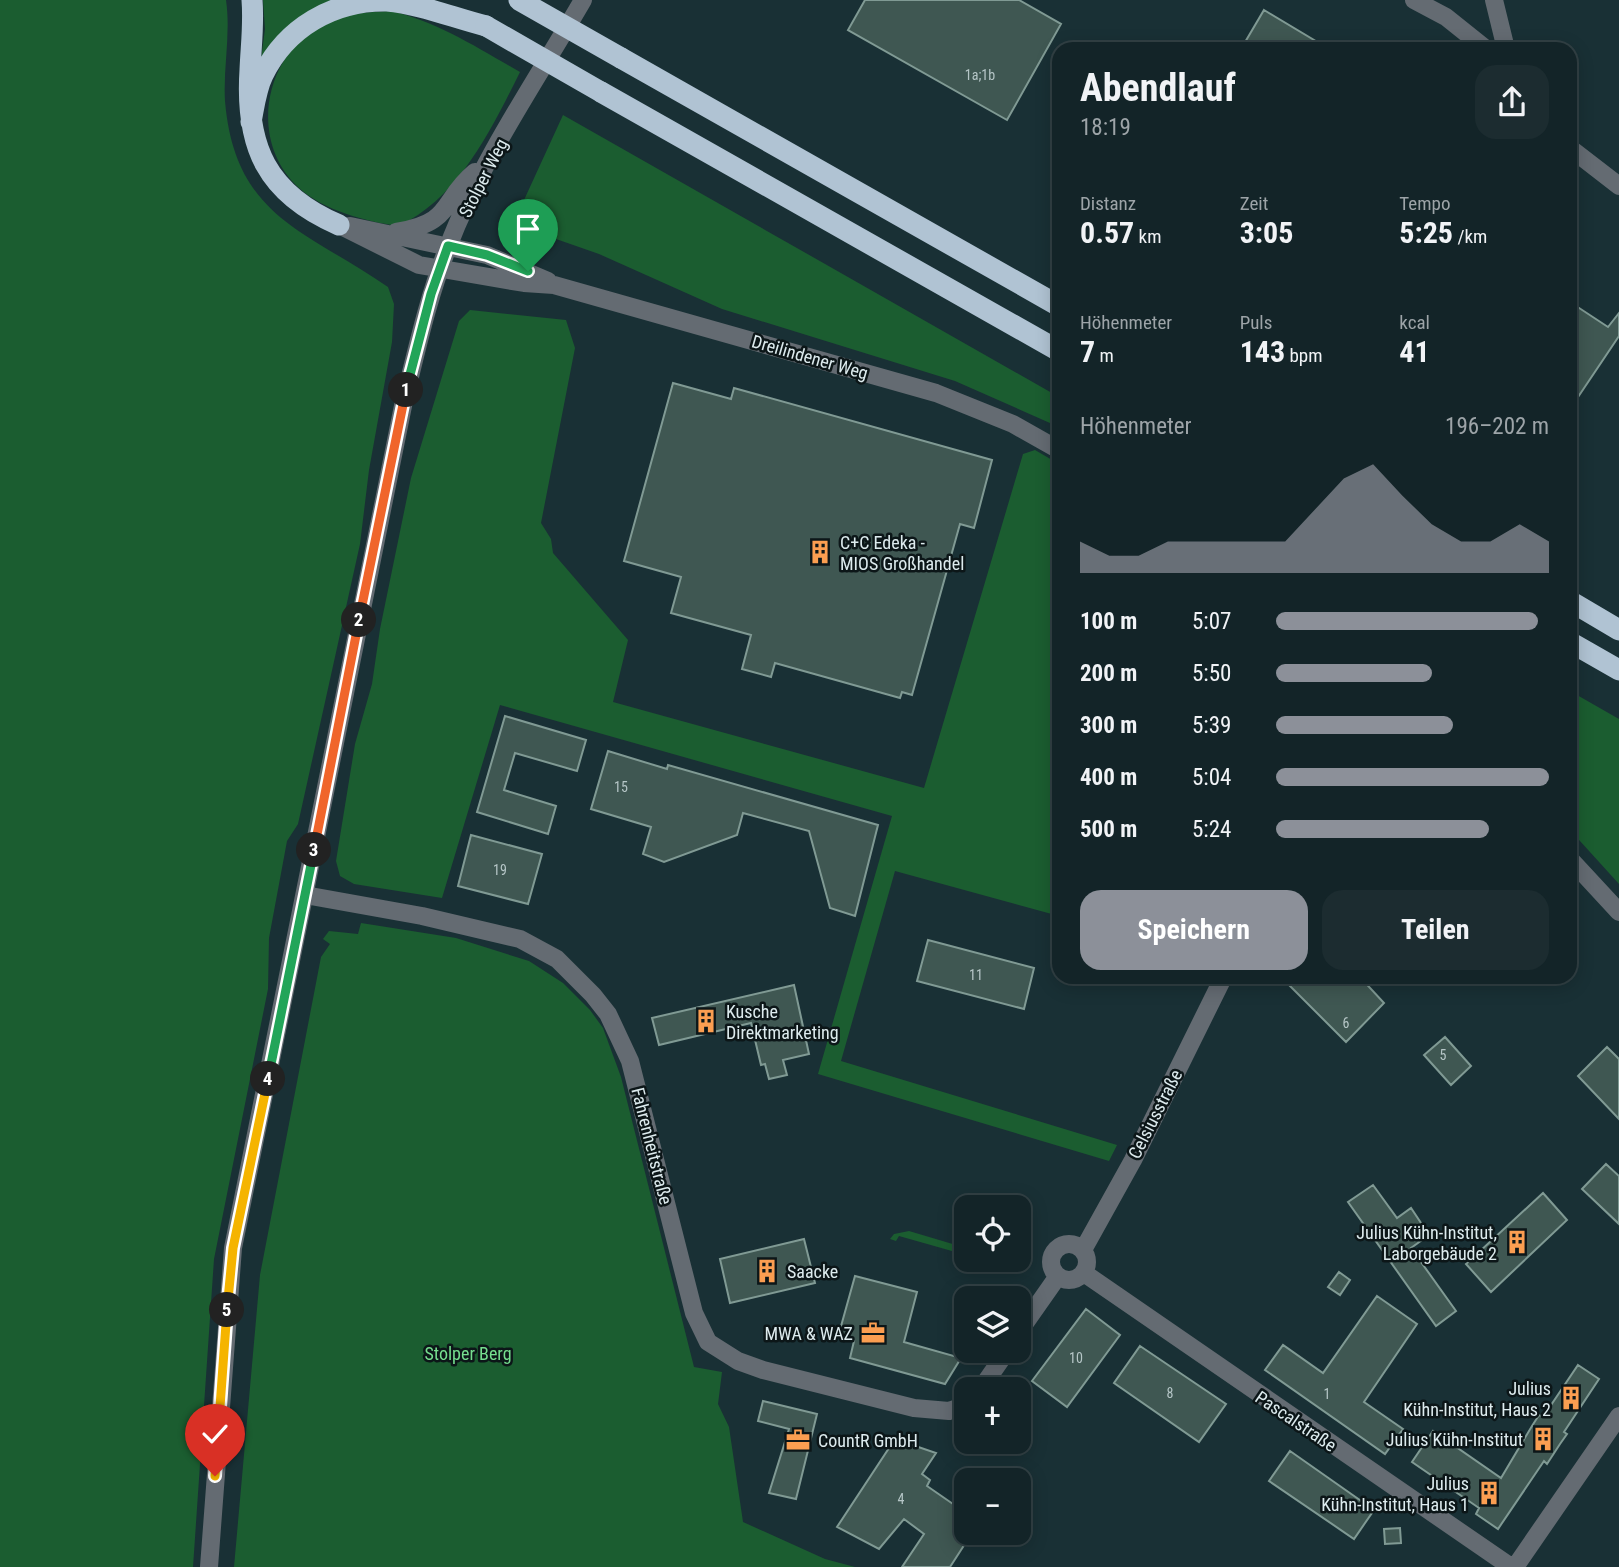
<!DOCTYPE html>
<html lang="de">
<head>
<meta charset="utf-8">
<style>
  :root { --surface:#132428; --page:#1c2c30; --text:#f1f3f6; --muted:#9da4a8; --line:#324145; --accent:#8c9099 }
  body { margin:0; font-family:"Roboto Condensed",sans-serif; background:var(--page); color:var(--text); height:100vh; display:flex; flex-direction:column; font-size:26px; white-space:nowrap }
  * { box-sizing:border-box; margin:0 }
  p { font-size:23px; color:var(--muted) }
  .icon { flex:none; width:38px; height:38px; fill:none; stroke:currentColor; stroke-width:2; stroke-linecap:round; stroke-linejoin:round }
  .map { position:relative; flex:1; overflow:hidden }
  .drawer { position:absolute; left:1052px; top:42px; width:525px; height:942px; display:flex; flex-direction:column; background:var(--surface); border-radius:21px; box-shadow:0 4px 18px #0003,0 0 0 2px var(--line) }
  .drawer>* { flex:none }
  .controls { position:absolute; left:954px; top:1195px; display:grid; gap:14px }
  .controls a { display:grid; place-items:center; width:77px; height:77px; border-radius:14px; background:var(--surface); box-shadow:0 4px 18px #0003,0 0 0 2px var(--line); font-size:35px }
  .pin { position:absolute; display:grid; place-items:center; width:60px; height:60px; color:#fff; margin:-72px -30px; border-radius:50% 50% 50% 0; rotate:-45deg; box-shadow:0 0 7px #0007 }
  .pin .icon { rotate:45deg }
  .km { position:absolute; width:35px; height:35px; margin:-18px; border-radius:50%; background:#222; color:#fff; font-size:19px; line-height:35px; text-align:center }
  .round { display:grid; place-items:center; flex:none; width:74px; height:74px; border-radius:21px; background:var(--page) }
  .summary { display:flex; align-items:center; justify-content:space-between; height:119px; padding:0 28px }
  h1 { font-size:38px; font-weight:700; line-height:52px }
  .figures { display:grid; grid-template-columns:repeat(3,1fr); gap:10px; height:119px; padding:7px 28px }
  .figures div { display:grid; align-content:center }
  .figures b { font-size:30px; font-weight:700 }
  .figures small { font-size:19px; font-weight:400 }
  .figures p { font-size:19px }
  .chart { height:196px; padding:14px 28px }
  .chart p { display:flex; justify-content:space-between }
  .chart svg { width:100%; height:126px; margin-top:7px; fill:var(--accent); opacity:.7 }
  .cta { display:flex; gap:14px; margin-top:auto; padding:14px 28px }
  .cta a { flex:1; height:80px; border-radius:21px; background:var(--accent); color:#fff; font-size:28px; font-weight:700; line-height:80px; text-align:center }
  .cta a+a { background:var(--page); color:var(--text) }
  ul { padding:0 28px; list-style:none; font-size:23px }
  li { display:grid; grid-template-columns:112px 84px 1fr; align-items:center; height:52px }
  li i { height:18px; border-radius:9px; background:var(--accent) }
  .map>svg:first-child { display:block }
</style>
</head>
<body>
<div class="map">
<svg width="1619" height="1567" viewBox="0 0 1619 1567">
  <rect width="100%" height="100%" fill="#193035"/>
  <!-- green -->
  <path fill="#1b5d30" d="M 0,0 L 226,0 C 231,34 223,68 225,101 C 235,218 306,230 388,287 L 394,304 L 392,342 L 369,470 L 360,544 L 298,824 L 287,841 L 269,938 L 268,989 L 214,1259 L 193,1567 L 0,1567 Z
    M 263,0 L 343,0 L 259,74 L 265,29 Z
    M 391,11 C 438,22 478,48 520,72 C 491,130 459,197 399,226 C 367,222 323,210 299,188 C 248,142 263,55 323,24 C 345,13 367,12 391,11 Z
    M 563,115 L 1059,397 L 1059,427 L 955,381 L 722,309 L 599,254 L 513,224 Z
    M 470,310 L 566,320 L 575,348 L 541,523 L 551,539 L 553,553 L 628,640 L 613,702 L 924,788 L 1023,454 L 1035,450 L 1059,464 L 1059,916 L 895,871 L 841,1061 L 1117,1145 L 1109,1161 L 818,1074 L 892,816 L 500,705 L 442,898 L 354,884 L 340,876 L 336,861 L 355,744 L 372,684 L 380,629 L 411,478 L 459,321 Z
    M 1570,691 L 1619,719 L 1619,884 L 1570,830 Z
    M 361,923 L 456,938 L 529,961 L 563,983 L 590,1010 L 603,1028 L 621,1077 L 694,1367 L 722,1372 L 718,1404 L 729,1427 L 743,1522 L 825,1559 L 855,1567 L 234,1567 L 260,1275 L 321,957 L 330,944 L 323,939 L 329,931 L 358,934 Z
    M 909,1231 L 966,1248 L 966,1255 L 899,1236 L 896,1241 L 890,1239 L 894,1234 Z"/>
  <!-- building -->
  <path fill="#3f5752" stroke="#809a94" stroke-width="2" d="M 865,0 L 1019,0 L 1061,24 L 1007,120 L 848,30 Z
    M 1264,10 L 1329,49 L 1241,49 Z
    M 1570,302 L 1608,327 L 1619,313 L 1619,336 L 1570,409 Z
    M 673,383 L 731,399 L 734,388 L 992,460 L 974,528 L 960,524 L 912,695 L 902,692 L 900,698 L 775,663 L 771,677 L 742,669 L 751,635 L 671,613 L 681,577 L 624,561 Z
    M 505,716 L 586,740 L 577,771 L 515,753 L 504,790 L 556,806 L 548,834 L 477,812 Z
    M 608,751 L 667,769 L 668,765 L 878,825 L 855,916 L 830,908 L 809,831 L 743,813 L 737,835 L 664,862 L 643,854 L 651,827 L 591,809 Z
    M 471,835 L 542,854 L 528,904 L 458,886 Z
    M 928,940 L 1034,968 L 1024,1009 L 917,981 Z
    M 1280,976 L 1359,976 L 1384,1003 L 1346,1042 Z
    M 794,985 L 809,1054 L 783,1060 L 787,1075 L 769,1079 L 765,1064 L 761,1065 L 751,1023 L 659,1045 L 652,1018 Z
    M 1445,1037 L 1471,1066 L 1451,1085 L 1424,1055 Z
    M 1607,1047 L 1619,1059 L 1619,1119 L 1578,1076 Z
    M 1606,1164 L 1619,1176 L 1619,1224 L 1582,1189 Z
    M 1373,1185 L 1397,1218 L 1411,1208 L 1429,1235 L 1411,1248 L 1456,1311 L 1436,1326 L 1348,1202 Z
    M 1543,1193 L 1567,1220 L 1491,1292 L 1466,1264 Z
    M 804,1239 L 815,1283 L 730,1303 L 720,1259 Z
    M 1339,1272 L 1350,1280 L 1340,1295 L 1328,1287 Z
    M 855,1276 L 917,1292 L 904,1342 L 961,1358 L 945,1384 L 850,1358 L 854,1341 L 838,1337 Z
    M 1377,1296 L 1417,1324 L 1364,1402 L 1403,1429 L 1385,1454 L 1265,1370 L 1283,1345 L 1323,1373 Z
    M 1086,1309 L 1120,1335 L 1067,1407 L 1032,1381 Z
    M 1140,1346 L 1226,1404 L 1199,1442 L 1114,1383 Z
    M 1578,1365 L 1599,1379 L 1564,1432 L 1567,1434 L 1560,1444 L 1547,1464 L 1544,1461 L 1498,1529 L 1476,1514 L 1479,1508 L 1412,1462 L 1433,1431 L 1501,1478 L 1532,1426 L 1539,1415 L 1543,1417 Z
    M 763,1401 L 817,1414 L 796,1499 L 769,1493 L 789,1429 L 758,1421 Z
    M 895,1439 L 936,1453 L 922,1474 L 930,1480 L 927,1486 L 966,1513 L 966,1533 L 972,1533 L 950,1567 L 902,1567 L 924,1534 L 904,1519 L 879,1549 L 837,1527 Z
    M 1290,1451 L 1374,1510 L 1354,1539 L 1269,1481 Z
    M 1400,1528 L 1401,1543 L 1385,1544 L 1384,1529 Z"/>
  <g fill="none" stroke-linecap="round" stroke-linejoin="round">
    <!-- minor -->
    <path stroke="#646b72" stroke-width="18" d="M 1414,0 L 1446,17 L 1486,49
      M 1494,0 L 1506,49
      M 1570,148 L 1619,186
      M 339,225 L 419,265 L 524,283 L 554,285 L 936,393 L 1013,424 L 1059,450
      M 350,226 L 487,255 L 548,281
      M 396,232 C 454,223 440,201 475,172
      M 1570,859 L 1619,912
      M 305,895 L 422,916 L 520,939 L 557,959 L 593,995 L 608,1014 L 630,1061 L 694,1313 L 708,1342 L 738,1361 L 763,1370 L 914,1408 L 949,1411 L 966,1405
      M1051 1262a18 18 0 1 1 36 0a18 18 0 1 1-36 0Z
      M 1083,1250 L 1133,1160 L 1224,976
      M 1084,1273 L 1511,1567
      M 1018,1333 L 1058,1276
      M 980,1390 L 1007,1351
      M 209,1567 L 233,1248 L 404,401 C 417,349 428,297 448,247 C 481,160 536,81 583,0
      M 1515,1567 L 1619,1416"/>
    <!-- highway -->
    <path stroke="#b0c3d3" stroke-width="21" d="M 252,0 C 254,24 251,46 250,70 C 245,147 267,194 339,225
      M 621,58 L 1059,306
      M 601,92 L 1059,351
      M 251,122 C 254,107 256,89 263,75 C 286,28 333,0 387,1 C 420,4 454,18 486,26
      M 1570,601 L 1619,630
      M 1570,642 L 1619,670"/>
    <!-- highway-bridge -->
    <path stroke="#b0c3d3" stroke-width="21" d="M 519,0 L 621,58
      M 486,26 L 601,92"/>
  </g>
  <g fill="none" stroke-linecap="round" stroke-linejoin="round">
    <!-- split-1 casing -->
    <g stroke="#fff" stroke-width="14">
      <path id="split-1" d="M 406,390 L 431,294 L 448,246 L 487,255 L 528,271"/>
    </g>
    <!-- split-2 casing -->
    <g stroke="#fff" stroke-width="14">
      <path id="split-2" d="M 359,620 L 406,390"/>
    </g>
    <!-- split-3 casing -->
    <g stroke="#fff" stroke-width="14">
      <path id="split-3" d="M 314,850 L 359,620"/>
    </g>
    <!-- split-4 casing -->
    <g stroke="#fff" stroke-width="14">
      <path id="split-4" d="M 268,1079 L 314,850"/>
    </g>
    <!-- split-5 casing -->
    <g stroke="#fff" stroke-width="14">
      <path id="split-5" d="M 227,1310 L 233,1248 L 268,1079"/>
    </g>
    <!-- split-6 casing -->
    <g stroke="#fff" stroke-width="14">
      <path id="split-6" d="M 215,1476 L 227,1310"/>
    </g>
    <!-- split-1 -->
    <use href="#split-1" stroke="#22a559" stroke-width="9"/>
    <!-- split-2 -->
    <use href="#split-2" stroke="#f0652b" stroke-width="9"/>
    <!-- split-3 -->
    <use href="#split-3" stroke="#f0652b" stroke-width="9"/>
    <!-- split-4 -->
    <use href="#split-4" stroke="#22a559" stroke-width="9"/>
    <!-- split-5 -->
    <use href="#split-5" stroke="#f5b400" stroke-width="9"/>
    <!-- split-6 -->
    <use href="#split-6" stroke="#f5b400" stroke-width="9"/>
  </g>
  <!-- icons -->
  <defs>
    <g id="building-bare" transform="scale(1.89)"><path d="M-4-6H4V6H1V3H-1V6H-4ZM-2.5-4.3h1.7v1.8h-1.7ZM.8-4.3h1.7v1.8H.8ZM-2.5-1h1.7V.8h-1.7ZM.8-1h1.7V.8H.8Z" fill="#fb9e51" stroke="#0c1618" stroke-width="2.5" paint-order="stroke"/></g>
    <g id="office-bare" transform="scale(1.89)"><path d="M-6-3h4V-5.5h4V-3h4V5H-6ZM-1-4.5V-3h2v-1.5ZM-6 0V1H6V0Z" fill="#fb9e51" stroke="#0c1618" stroke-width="2.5" paint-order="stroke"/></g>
  </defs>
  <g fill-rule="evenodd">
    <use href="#building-bare" x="820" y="552"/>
    <use href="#building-bare" x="706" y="1021"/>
    <use href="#building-bare" x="1517" y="1242"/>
    <use href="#building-bare" x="767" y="1271"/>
    <use href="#office-bare" x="873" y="1333"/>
    <use href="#building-bare" x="1571" y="1398"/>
    <use href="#building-bare" x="1543" y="1439"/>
    <use href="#office-bare" x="798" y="1440"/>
    <use href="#building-bare" x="1489" y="1493"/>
  </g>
  <g text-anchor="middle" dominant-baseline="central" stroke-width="5" stroke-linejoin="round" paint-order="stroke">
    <!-- number labels -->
    <g font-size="14" fill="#b6c6c7">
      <text x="980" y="75">1a;1b</text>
      <text x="621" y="787">15</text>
      <text x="500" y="870">19</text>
      <text x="976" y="975">11</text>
      <text x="1346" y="1023">6</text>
      <text x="1443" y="1055">5</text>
      <text x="1076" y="1358">10</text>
      <text x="1170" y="1393">8</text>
      <text x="1327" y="1394">1</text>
      <text x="901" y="1499">4</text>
    </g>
    <!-- street labels -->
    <g font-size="18" fill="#ddebee" stroke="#0c1618">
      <text transform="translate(483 178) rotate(-63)">Stolper Weg</text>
      <text transform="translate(810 357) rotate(16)">Dreilindener Weg</text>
      <text transform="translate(1155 1114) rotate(-63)">Celsiusstraße</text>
      <text transform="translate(652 1146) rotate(76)">Fahrenheitstraße</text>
      <text transform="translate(1296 1421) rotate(34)">Pascalstraße</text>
    </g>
    <!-- poi labels -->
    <g font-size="18" fill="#ddebee" stroke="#0c1618" text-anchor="end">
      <text x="840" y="542" text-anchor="start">C+C Edeka -<tspan x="840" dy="21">MIOS Großhandel</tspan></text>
      <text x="726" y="1011" text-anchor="start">Kusche<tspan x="726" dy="21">Direktmarketing</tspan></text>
      <text x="1497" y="1232">Julius Kühn-Institut,<tspan x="1497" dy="21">Laborgebäude 2</tspan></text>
      <text x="787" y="1271" text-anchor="start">Saacke</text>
      <text x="853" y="1333">MWA &amp; WAZ</text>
      <text x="1551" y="1388">Julius<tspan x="1551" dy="21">Kühn-Institut, Haus 2</tspan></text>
      <text x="1523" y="1439">Julius Kühn-Institut</text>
      <text x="818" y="1440" text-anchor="start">CountR GmbH</text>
      <text x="1469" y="1483">Julius<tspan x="1469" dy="21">Kühn-Institut, Haus 1</tspan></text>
    </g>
    <!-- park labels -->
    <g font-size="18" fill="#76df8f" stroke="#0c1618">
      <text x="468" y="1353">Stolper Berg</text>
    </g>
  </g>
</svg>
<div class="controls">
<a><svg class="icon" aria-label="locate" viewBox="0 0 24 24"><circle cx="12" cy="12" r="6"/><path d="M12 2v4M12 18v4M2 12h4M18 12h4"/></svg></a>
<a><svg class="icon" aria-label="layers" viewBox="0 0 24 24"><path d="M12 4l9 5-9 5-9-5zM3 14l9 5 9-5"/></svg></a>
<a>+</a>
<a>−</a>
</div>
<div class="pin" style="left:528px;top:271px;background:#1e9e55"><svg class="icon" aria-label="arrive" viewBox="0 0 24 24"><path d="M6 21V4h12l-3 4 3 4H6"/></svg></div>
<div class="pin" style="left:215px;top:1476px;background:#d93025"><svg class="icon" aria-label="check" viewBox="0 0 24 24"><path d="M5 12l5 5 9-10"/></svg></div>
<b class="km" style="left:406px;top:390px">1</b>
<b class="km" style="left:359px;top:620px">2</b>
<b class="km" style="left:314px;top:850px">3</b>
<b class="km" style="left:268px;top:1079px">4</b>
<b class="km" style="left:227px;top:1310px">5</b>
<section class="drawer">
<div class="summary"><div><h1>Abendlauf</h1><p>18:19</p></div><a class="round"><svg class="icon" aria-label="share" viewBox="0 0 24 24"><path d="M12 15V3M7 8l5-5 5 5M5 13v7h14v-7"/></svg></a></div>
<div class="figures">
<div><p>Distanz</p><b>0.57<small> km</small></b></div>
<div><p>Zeit</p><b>3:05</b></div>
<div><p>Tempo</p><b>5:25<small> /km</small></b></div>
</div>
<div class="figures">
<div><p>Höhenmeter</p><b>7<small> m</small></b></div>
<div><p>Puls</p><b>143<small> bpm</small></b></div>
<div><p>kcal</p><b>41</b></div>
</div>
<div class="chart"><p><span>Höhenmeter</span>196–202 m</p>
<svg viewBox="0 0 160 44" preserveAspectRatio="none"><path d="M0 44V33L10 38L20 38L30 33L40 33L50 33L60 33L70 33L80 22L90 11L100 6L110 17L120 27L130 33L140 33L150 27L160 33V44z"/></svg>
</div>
<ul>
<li><b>100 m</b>5:07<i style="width:96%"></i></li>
<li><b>200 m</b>5:50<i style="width:57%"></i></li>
<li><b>300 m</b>5:39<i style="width:65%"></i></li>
<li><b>400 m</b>5:04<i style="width:100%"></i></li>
<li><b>500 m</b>5:24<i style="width:78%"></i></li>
</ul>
<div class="cta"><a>Speichern</a><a>Teilen</a></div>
</section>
</div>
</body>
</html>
